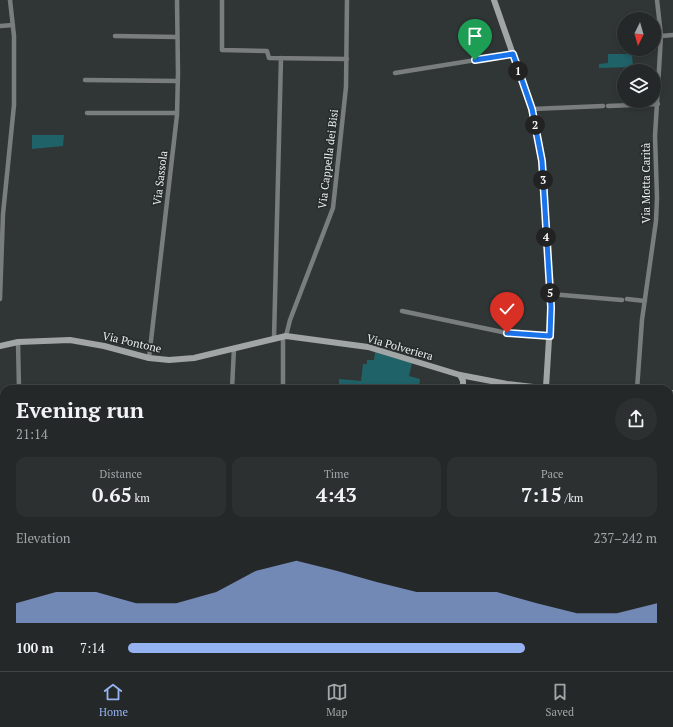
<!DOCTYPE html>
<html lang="en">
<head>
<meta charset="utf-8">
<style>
  :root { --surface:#242828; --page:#2c3030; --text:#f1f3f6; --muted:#a3a6a8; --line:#414445; --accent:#95b2f1 }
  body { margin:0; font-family:"PT Serif",serif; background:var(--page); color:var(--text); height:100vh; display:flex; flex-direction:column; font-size:15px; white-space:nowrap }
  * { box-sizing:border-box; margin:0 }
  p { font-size:13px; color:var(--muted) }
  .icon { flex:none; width:22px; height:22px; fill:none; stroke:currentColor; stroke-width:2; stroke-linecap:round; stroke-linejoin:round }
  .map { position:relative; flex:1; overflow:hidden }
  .details { position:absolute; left:0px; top:385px; width:673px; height:286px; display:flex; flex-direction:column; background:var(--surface); border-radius:12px 12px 0 0; box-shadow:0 2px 6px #0003,0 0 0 1px var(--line) }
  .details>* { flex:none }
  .needle { width:26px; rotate:185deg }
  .tools { position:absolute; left:617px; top:12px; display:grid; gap:8px }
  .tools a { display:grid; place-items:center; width:44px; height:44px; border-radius:50%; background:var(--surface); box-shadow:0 2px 6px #0003,0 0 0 1px var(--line); font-size:20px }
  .pin { position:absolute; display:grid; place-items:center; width:34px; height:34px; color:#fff; margin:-41px -17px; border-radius:50% 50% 50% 0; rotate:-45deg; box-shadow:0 0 4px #0007 }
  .pin .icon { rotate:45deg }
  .km { position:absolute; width:20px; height:20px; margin:-10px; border-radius:50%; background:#222; color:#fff; font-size:11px; line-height:20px; text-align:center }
  .round { display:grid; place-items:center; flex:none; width:42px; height:42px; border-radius:21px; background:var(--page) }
  .headline { display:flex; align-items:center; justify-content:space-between; height:68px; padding:0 16px }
  h1 { font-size:22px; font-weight:700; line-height:30px }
  .metrics { display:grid; grid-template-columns:repeat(3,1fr); gap:6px; height:68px; padding:4px 16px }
  .metrics div { display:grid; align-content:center; border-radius:10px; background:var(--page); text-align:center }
  .metrics b { font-size:20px; font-weight:700 }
  .metrics small { font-size:11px; font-weight:400 }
  .metrics p { font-size:11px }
  .chart { height:112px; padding:8px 16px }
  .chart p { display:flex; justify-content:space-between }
  .chart svg { width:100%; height:72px; margin-top:4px; fill:var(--accent); opacity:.7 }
  ul { padding:0 16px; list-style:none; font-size:13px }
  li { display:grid; grid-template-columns:64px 48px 1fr; align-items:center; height:30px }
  li i { height:10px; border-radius:5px; background:var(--accent) }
  .menu { display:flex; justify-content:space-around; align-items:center; height:56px; border-top:1px solid var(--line); background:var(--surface); font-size:11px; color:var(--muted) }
  .menu a { display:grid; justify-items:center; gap:2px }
  .menu .selected { color:var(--accent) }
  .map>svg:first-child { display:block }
</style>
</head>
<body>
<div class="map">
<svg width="673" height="671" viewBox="0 0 673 671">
  <rect width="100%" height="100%" fill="#303636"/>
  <!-- green -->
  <path fill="#1f6268" d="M 608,54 L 632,54 L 633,67 L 599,68 L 599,64 L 608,63 Z
    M 32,135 L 64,135 L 63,146 L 32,149 Z
    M 375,352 L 412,363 L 409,376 L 420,379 L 419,389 L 339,389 L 339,379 L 361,381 L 363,364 L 367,364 L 367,360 L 374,360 Z"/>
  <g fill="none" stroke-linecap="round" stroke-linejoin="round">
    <!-- street -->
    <path stroke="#7a7d7d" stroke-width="4.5" d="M 222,0 L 222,50 L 267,51 L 269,58 L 347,59
      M 0,26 L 13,25
      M 115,36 L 177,37
      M 661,36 L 673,35
      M 395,73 L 513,54
      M 85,80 L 178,81
      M 608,106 L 658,104
      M 532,109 L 603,106
      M 87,113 L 177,113
      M 550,294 L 622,300
      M 0,299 L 3,214 L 14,105 L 14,36 L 10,0
      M 627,299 L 645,301
      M 402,311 L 507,333 L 550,337
      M 283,336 L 283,389
      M 286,336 L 290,320 L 333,208 L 346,87 L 347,0
      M 274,339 L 281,58
      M 18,342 L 19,389
      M 149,358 L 177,115 L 178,73 L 177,0
      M 232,389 L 234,348
      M 499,389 L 507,384
      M 637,389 L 642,320 L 656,221 L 657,198 L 655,136 L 661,36 L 657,0
      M 0,616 L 4,616
      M 55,667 L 56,671
      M 257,667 L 257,671
      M 588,667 L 589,671"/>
    <!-- secondary -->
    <path stroke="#a1a5a5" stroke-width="6" d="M 494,0 L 532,109 L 542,161 L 551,307 L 546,387
      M 0,346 L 18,342 L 70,340 L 104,346 L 149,358 L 169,360 L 194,358 L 286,336 L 368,347 L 460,375 L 507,384 L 542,388 L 546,387 L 591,389
      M 460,375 L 463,381 L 463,389
      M 669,393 L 673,393
      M 500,671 L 501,667"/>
  </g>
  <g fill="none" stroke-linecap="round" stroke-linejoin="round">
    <!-- route casing -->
    <g stroke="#fff" stroke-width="8">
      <path id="route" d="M 475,60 L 513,54 L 532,109 L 542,161 L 551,307 L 550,336 L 507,333"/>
    </g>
    <!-- route -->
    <use href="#route" stroke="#1a73e8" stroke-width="5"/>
  </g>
  <g text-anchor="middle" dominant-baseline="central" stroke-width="3.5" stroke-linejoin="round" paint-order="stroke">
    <!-- street labels -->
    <g font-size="11" fill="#eaeded" stroke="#272c2c">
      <text transform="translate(328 159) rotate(-83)">Via Cappella dei Bisi</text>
      <text transform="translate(160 178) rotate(-83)">Via Sassola</text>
      <text transform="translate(646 183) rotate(-90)">Via Motta Carità</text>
      <text transform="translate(132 342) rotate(13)">Via Pontone</text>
      <text transform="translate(400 347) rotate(16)">Via Polveriera</text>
    </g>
  </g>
</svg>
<div class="tools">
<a><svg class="needle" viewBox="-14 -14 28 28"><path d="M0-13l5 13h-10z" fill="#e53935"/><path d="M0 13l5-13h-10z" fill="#a3a6a8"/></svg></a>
<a><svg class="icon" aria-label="layers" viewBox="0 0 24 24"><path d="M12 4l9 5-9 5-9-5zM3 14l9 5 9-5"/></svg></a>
</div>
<div class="pin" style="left:475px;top:60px;background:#1e9e55"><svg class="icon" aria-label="arrive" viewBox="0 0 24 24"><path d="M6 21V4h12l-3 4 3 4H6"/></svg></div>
<div class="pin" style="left:507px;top:333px;background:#d93025"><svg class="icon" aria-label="check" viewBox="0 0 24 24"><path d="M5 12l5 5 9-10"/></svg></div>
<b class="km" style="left:518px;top:71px">1</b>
<b class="km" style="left:535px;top:125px">2</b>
<b class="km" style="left:543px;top:180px">3</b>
<b class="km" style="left:546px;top:237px">4</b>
<b class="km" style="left:550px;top:293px">5</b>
<section class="details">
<div class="headline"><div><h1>Evening run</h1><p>21:14</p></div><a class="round"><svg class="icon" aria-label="share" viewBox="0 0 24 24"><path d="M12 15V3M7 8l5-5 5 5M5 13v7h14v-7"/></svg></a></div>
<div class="metrics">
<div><p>Distance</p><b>0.65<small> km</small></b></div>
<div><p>Time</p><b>4:43</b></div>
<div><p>Pace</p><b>7:15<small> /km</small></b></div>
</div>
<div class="chart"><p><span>Elevation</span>237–242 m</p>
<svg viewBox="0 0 160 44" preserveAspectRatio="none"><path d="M0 44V32L10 25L20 25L30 32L40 32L50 25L60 12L70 6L80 12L90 19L100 25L110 25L120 25L130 32L140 38L150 38L160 32V44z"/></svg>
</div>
<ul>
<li><b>100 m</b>7:14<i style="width:75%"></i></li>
</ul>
</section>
</div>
<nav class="menu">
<a class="selected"><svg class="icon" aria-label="home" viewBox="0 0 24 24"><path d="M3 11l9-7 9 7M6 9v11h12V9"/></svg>Home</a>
<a><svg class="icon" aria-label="map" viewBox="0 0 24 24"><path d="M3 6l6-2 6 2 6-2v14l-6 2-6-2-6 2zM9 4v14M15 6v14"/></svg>Map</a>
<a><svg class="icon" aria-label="saved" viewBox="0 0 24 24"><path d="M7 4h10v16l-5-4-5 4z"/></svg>Saved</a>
</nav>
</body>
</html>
